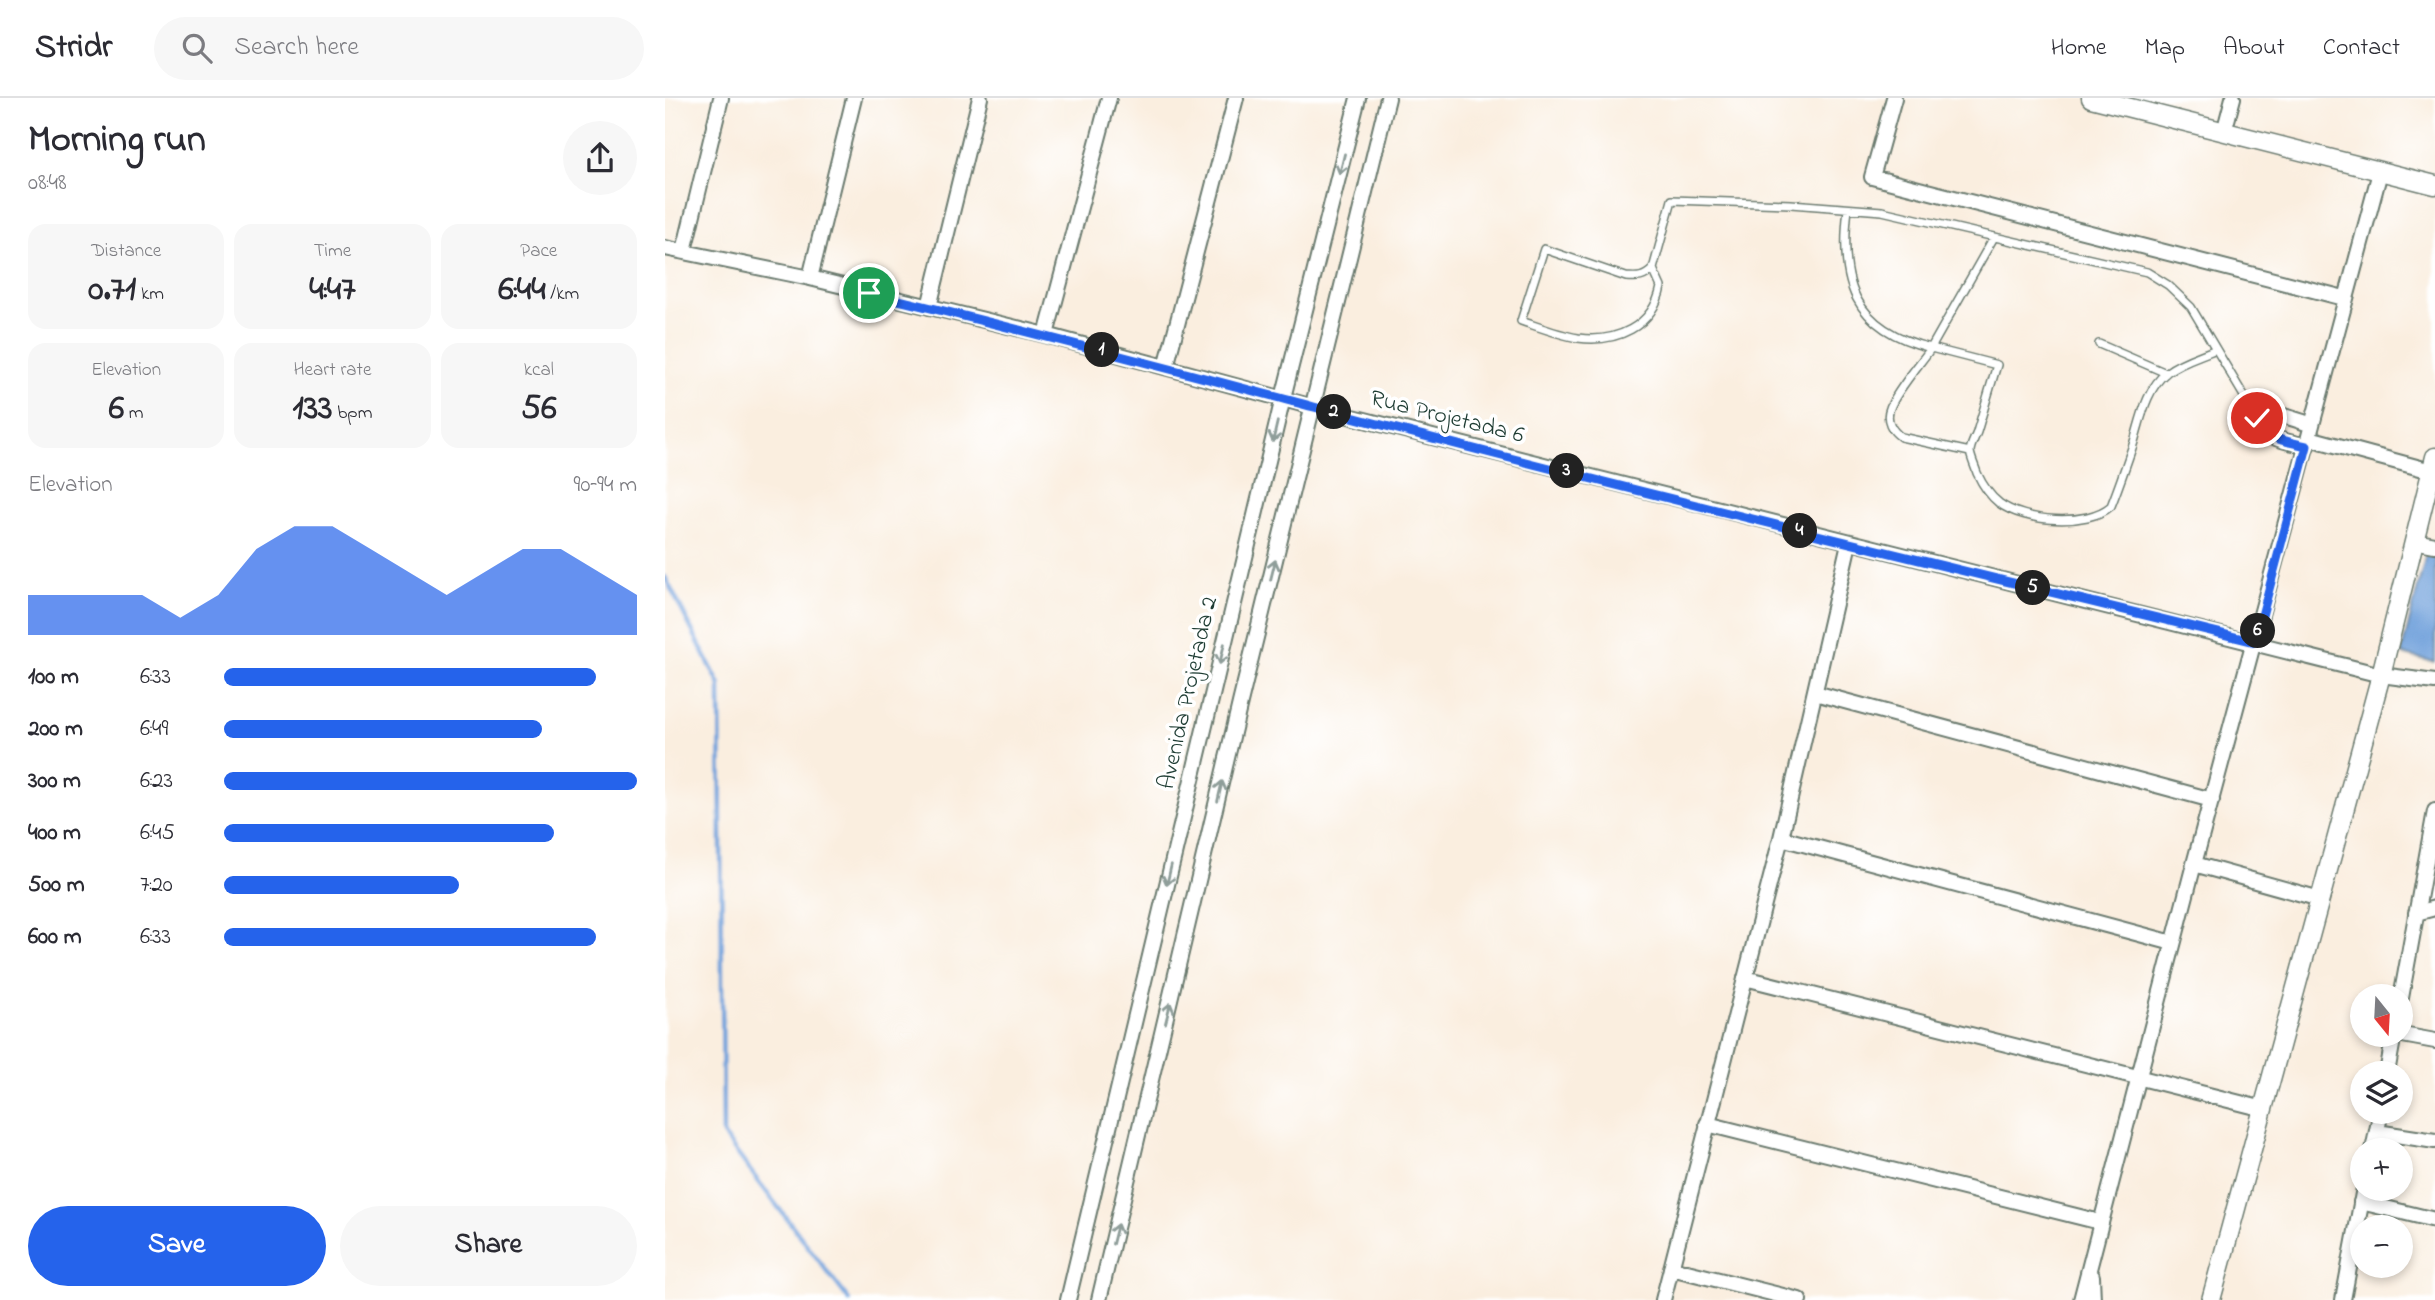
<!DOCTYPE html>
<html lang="en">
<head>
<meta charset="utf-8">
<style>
  :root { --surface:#fff; --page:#f7f7f7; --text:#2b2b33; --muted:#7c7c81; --line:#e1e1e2; --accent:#2563eb }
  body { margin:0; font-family:"Indie Flower",sans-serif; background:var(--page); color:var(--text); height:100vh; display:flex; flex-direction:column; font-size:26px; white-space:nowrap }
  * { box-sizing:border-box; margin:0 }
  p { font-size:23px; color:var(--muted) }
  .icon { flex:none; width:38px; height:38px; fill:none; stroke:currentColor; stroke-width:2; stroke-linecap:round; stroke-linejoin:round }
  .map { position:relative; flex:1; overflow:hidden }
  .details { display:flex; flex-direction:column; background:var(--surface); width:665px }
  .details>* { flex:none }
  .needle { width:46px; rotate:162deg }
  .controls { position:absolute; left:1685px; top:886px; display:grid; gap:14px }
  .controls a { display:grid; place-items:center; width:63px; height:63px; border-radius:50%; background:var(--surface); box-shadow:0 4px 10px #0003; font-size:35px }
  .pin { position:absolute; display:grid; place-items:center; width:60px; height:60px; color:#fff; margin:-30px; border:4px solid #fff; border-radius:50%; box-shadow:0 2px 7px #0007 }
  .km { position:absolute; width:35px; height:35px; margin:-18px; border-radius:50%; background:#222; color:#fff; font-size:19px; line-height:35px; text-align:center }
  .round { display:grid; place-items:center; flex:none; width:74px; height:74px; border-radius:37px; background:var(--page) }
  .summary { display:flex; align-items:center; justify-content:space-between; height:119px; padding:0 28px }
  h1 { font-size:38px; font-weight:700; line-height:52px }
  .metrics { display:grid; grid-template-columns:repeat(3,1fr); gap:10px; height:119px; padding:7px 28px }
  .metrics div { display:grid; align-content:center; border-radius:18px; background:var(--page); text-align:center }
  .metrics b { font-size:35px; font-weight:700 }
  .metrics small { font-size:19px; font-weight:400 }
  .metrics p { font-size:19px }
  .chart { height:196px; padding:14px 28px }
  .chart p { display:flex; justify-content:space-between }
  .chart svg { width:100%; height:126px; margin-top:7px; fill:var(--accent); opacity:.7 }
  .action { display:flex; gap:14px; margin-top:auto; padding:14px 28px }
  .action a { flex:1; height:80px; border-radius:42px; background:var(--accent); color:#fff; font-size:28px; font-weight:700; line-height:80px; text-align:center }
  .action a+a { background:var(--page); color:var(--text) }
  ul { padding:0 28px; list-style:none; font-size:23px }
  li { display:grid; grid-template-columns:112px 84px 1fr; align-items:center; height:52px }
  li i { height:18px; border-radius:9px; background:var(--accent) }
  header { display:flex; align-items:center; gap:42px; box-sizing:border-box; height:98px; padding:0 35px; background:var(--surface); border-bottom:2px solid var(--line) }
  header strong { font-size:33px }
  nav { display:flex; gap:38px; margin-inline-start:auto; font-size:24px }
  .search { width:490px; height:63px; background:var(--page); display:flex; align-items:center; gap:18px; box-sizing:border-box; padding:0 24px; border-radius:38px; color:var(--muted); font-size:26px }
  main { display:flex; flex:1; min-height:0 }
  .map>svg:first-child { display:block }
</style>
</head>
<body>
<header>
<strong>Stridr</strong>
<div class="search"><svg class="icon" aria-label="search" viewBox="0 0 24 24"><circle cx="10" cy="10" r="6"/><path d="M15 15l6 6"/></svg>Search here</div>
<nav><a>Home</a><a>Map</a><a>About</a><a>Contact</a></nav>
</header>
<main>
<section class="details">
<div class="summary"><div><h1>Morning run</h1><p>08:48</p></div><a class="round"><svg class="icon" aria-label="share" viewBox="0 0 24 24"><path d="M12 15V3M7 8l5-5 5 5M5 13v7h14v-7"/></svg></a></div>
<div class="metrics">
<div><p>Distance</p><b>0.71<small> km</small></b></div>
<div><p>Time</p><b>4:47</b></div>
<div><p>Pace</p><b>6:44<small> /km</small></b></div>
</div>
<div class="metrics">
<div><p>Elevation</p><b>6<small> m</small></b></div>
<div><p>Heart rate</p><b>133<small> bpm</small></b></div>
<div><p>kcal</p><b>56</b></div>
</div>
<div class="chart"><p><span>Elevation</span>90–94 m</p>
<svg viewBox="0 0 160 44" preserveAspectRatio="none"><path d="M0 44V30L10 30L20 30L30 30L40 38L50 30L60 14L70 6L80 6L90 14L100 22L110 30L120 22L130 14L140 14L150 22L160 30V44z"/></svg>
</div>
<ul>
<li><b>100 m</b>6:33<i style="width:90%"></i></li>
<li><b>200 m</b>6:49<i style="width:77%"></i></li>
<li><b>300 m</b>6:23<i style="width:100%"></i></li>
<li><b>400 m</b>6:45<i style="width:80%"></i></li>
<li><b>500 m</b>7:20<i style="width:57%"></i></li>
<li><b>600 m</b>6:33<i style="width:90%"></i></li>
</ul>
<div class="action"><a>Save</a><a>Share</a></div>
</section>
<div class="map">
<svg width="1770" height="1202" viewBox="0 0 1770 1202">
  <rect width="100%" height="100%" fill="#fff"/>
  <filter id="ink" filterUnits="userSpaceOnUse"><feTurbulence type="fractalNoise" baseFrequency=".0143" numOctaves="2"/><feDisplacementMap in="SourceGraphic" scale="14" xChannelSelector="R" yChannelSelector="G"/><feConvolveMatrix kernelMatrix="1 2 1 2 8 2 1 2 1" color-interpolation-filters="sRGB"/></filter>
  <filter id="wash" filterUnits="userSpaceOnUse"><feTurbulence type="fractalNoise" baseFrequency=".00686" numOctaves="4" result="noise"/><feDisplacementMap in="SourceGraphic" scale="28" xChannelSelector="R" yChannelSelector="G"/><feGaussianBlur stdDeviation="1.57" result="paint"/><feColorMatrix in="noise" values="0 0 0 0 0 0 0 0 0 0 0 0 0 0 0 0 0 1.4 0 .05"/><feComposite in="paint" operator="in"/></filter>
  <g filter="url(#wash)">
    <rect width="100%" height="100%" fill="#faeedf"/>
    <!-- water -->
    <path fill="#71a1db" stroke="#486f88" stroke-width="2" d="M 1762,453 L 1770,454 L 1770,564 L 1736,556 Z"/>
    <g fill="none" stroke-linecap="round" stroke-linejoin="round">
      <!-- stream -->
      <path stroke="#71a1db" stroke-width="4.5" d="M 0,479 L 55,587 L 58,1037 L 184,1202"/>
    </g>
  </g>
  <g filter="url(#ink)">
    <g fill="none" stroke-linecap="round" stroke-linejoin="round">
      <!-- service casing -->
      <g stroke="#6c7b70" stroke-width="10">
        <path id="service" d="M 1183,111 C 1174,184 1188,231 1266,250 L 1329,139
          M 988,171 L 996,189 C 988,229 951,245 913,240 C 894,237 874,229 856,223 L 879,151 L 961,179 C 973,180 979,180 988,171 L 1007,102 L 1126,106 L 1217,113 L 1482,174 L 1503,187 L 1526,209 L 1592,320
          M 1434,246 L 1501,275
          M 1305,354 L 1236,339 C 1227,333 1220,322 1225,310 C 1231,293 1255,266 1266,250 L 1332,267 C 1325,289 1319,311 1312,334 C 1310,340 1305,348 1305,354 C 1306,360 1310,369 1312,375 C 1317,386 1324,397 1334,405 C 1359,424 1422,429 1446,408 C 1454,388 1461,367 1468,347 C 1476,322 1480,292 1502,274 C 1516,263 1535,258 1551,251"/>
      </g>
      <!-- minor casing -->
      <g stroke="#6c7b70" stroke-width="18">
        <path id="minor" d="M 1229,0 L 1207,79 L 1679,200
          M 1559,34 L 1568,0
          M 0,150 L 145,180 L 381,237 L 648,309 L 1716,577 L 1770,584
          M 19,153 L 56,0
          M 145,180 L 189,0
          M 264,209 L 315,0
          M 381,237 L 444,0
          M 501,269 L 571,0
          M 1644,340 L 1770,374
          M 1642,348 C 1622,343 1599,342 1592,320 C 1611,312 1628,321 1647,327
          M 1749,443 L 1770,447
          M 1150,595 L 1547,702
          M 1116,740 L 1508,845
          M 1529,766 L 1655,801
          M 1751,815 L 1770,810
          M 1080,880 L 1599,1011
          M 1736,900 L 1770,713
          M 1732,936 L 1770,943
          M 1722,975 L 1729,936
          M 1042,1026 L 1435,1124
          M 1712,1034 L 1770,1043
          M 1708,1052 L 1716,1013
          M 1696,1104 L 1770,1122
          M 1006,1170 L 1134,1202
          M 1427,1178 L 1428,1202
          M 403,1202 L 618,300 L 693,0
          M 434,1202 L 575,605 L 723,0
          M 998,1202 L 1116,740 L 1184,445
          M 1416,1202 L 1529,766 L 1715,74
          M 1678,1202 L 1699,1090"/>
      </g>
      <!-- tertiary casing -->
      <g stroke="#6c7b70" stroke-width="21">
        <path id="tertiary" d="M 1426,0 L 1770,87
          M 1546,1202 L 1716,577 L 1770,359"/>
      </g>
      <!-- service -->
      <use href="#service" stroke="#fff" stroke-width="7"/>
      <!-- minor -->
      <use href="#minor" stroke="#fff" stroke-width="14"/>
      <!-- tertiary -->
      <use href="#tertiary" stroke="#fff" stroke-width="18"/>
    </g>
    <!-- one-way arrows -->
    <defs><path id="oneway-shaft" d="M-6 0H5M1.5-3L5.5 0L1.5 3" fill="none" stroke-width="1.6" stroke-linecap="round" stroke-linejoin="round" transform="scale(1.75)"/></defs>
    <g stroke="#8f9e9a">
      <use href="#oneway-shaft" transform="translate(677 66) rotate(104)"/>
      <use href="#oneway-shaft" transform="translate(610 334) rotate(103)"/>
      <use href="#oneway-shaft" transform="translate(608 472) rotate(-76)"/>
      <use href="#oneway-shaft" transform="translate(557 556) rotate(103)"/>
      <use href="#oneway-shaft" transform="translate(555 693) rotate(-77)"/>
      <use href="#oneway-shaft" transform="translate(504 777) rotate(103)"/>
      <use href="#oneway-shaft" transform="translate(503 915) rotate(-76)"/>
      <use href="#oneway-shaft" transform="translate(450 1136) rotate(-76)"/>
    </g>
  </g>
  <g fill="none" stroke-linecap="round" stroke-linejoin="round" filter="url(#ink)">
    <!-- route casing -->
    <g stroke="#fff" stroke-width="14">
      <path id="route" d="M 204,195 C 353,230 501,270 649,309 C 961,392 1276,467 1590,544 L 1642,348 C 1622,343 1599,342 1592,320"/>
    </g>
    <!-- route -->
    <use href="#route" stroke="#2563eb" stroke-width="9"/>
  </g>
  <g text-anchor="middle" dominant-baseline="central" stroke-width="7" stroke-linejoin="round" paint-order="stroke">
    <!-- street labels -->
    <g font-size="24" fill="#1f3d34" stroke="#fff">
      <text transform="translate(782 320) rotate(14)">Rua Projetada 6</text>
      <text transform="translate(524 595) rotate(-77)">Avenida Projetada 2</text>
    </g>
  </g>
</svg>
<div class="controls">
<a><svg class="needle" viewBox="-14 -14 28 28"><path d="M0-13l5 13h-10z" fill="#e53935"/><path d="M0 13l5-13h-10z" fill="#7c7c81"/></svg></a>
<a><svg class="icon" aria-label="layers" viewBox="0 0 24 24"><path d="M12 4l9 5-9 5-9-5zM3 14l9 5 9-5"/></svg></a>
<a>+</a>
<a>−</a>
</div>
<div class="pin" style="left:204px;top:195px;background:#1e9e55"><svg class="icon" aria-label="arrive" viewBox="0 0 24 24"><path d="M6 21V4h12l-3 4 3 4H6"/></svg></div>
<div class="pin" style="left:1592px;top:320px;background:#d93025"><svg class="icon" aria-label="check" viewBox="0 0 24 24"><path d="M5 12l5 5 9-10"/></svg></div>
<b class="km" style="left:437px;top:252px">1</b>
<b class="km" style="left:669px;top:314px">2</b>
<b class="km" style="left:902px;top:373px">3</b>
<b class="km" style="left:1135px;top:433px">4</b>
<b class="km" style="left:1368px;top:490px">5</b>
<b class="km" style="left:1593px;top:533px">6</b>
</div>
</main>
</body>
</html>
